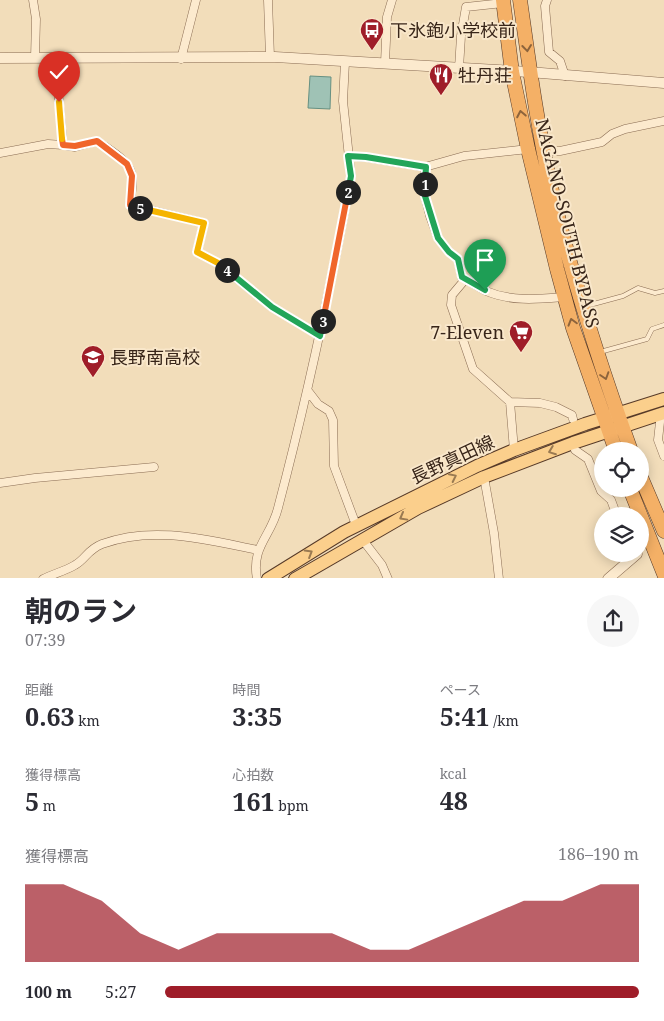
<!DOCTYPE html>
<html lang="ja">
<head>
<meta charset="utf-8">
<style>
  :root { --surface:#fff; --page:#f7f7f7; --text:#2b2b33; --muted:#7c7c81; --accent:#9f1d29 }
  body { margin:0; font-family:"Noto Serif","Noto Sans JP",serif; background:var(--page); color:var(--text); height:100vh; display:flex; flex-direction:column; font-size:19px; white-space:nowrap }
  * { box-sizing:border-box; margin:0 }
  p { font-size:16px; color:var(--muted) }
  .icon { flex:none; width:28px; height:28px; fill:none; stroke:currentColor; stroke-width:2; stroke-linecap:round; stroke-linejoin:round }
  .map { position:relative; height:578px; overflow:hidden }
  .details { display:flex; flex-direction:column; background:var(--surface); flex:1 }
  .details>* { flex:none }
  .fabs { position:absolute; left:594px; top:442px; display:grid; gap:10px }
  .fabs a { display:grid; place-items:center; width:55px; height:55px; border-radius:50%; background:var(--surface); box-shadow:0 2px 12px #0003; font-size:25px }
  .pin { position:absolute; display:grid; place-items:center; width:42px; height:42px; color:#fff; margin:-51px -21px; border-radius:50% 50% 50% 0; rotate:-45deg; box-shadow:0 0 5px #0007 }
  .pin .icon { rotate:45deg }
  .km { position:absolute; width:25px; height:25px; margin:-12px; border-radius:50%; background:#222; color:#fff; font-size:14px; line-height:25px; text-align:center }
  .round { display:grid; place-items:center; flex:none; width:52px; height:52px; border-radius:26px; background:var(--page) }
  .summary { display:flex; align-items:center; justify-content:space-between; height:85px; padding:0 25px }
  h1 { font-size:28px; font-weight:700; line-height:38px }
  .metrics { display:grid; grid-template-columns:repeat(3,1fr); gap:8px; height:85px; padding:5px 25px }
  .metrics div { display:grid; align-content:center }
  .metrics b { font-size:25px; font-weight:700 }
  .metrics small { font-size:14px; font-weight:400 }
  .metrics p { font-size:14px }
  .chart { height:140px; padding:10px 25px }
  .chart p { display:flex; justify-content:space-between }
  .chart svg { width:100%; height:90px; margin-top:5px; fill:var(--accent); opacity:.7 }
  ul { padding:0 25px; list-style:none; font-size:16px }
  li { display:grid; grid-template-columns:80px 60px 1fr; align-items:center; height:38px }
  li i { height:12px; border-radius:6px; background:var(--accent) }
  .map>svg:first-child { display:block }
</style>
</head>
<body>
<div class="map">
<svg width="664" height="579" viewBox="0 0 664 579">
  <rect width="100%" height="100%" fill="#f2ddba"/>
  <!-- water -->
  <path fill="#9fc2b5" stroke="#669082" d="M 310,76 L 331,77 L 330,109 L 308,108 Z"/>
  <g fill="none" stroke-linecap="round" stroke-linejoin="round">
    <!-- service casing -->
    <g stroke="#8a6c53" stroke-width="5">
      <path id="service" d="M 586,306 L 623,296 L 638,288 L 655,293 L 664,291
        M 600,352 L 647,339 L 652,329 L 664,325"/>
    </g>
    <!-- minor casing -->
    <g stroke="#8a6c53" stroke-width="9">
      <path id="minor" d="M 33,0 L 36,19 L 35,58
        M 268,0 L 270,57
        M 547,0 L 545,6 L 549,52 L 560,61 L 565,76
        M 55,58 L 63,145 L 75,147 L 97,141 C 109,150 131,161 132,177 C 133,186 131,196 130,205 L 204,223 L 197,252 L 218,263 L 272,307 L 320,336
        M 181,59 L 196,0
        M 385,63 L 387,17 L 392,0
        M 459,68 L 461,36 L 466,7 L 503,3
        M 544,151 L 560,151 L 602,142 L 612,134 L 625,129 L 664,121
        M 0,153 L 48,144 L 63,145
        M 348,156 L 365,157 L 425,167 L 464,156 L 528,149
        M 425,167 L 425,196 L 430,216 L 438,238 L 449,252 L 458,259 L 463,282 L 452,295 L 451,305 L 473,369 L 510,402 L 540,403 L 556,407 L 572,415 L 573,419
        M 462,277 C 470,281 478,287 486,291 C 511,302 539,299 565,297
        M 308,391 L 318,404 L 329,411 L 333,420 L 334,466 L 356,525
        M 510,402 L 514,450
        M 661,413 L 658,440 L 664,456
        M 573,443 L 575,450 L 588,459 L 601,491 L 611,500 L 617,516
        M 484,477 L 494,533 L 499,579
        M 0,483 L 35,478 L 154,467
        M 362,539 L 382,565 L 388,579
        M 43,579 C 53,574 65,571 75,565 C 86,559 87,550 102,544 C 153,525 207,540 258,550
        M 257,579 C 251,546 271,537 278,508 C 306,402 329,295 349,187 L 351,176 L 343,101 L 345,62"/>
    </g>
    <!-- tertiary casing -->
    <g stroke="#8a6c53" stroke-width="11">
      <path id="tertiary" d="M 0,58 L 275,57 L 529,72 L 664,83
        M 608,579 L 637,554"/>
    </g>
    <!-- primary casing -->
    <g stroke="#573a28" stroke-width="14">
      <path id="primary" d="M 268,579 L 344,532 L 477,466 L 514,450 L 585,424 L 664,399
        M 295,579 L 418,508 L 484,477 L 573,443 L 664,413"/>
    </g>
    <!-- trunk casing -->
    <g stroke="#573a28" stroke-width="15">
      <path id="trunk" d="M 503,0 L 512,72 L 528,149 L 557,269 L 573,328 L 616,451
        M 520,0 C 529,63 537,125 551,187 C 571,276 600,365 631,451
        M 640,475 L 664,531
        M 630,489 L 664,574"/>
    </g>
    <!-- service -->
    <use href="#service" stroke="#fceace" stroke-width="4"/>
    <!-- minor -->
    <use href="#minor" stroke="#fceace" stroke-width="8"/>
    <!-- tertiary -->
    <use href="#tertiary" stroke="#fceace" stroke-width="10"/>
    <!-- primary -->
    <use href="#primary" stroke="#fbcf8c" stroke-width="12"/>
    <!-- trunk -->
    <use href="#trunk" stroke="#f4b066" stroke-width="14"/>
  </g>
  <!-- one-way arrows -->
  <defs><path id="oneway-chevron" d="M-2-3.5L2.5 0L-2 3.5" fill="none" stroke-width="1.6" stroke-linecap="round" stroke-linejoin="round" transform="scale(1.25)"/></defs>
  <g stroke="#8d643c">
    <use href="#oneway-chevron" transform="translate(527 48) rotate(83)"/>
    <use href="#oneway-chevron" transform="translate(521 114) rotate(-101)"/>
    <use href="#oneway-chevron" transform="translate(572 322) rotate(-106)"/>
    <use href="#oneway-chevron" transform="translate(605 376) rotate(72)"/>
  </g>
  <g stroke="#9a7a52">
    <use href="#oneway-chevron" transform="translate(552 451) rotate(159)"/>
    <use href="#oneway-chevron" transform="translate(453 477) rotate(-26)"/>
    <use href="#oneway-chevron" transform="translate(403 517) rotate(151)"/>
    <use href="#oneway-chevron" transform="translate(309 553) rotate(-31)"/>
  </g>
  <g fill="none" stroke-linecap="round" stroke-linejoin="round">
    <!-- split-1 casing -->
    <g stroke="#fff" stroke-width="10">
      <path id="split-1" d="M 425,184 L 425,196 L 438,238 L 449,252 L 458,259 L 462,277 L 485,290"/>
    </g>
    <!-- split-2 casing -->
    <g stroke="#fff" stroke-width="10">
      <path id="split-2" d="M 348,192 L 351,176 L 348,156 L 366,157 L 426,167 L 425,184"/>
    </g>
    <!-- split-3 casing -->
    <g stroke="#fff" stroke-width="10">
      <path id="split-3" d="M 323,321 L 348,192"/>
    </g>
    <!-- split-4 casing -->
    <g stroke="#fff" stroke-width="10">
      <path id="split-4" d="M 227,270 L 272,307 L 320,336 L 323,321"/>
    </g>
    <!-- split-5 casing -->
    <g stroke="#fff" stroke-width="10">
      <path id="split-5" d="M 140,208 L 204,223 L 197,252 L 218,263 L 227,270"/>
    </g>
    <!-- split-6 casing -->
    <g stroke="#fff" stroke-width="10">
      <path id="split-6" d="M 62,139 L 63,145 L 75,146 L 97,141 L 127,164 L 132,176 L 130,205 L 140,208"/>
    </g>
    <!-- split-7 casing -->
    <g stroke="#fff" stroke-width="10">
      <path id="split-7" d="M 59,102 L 62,139"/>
    </g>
    <!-- split-1 -->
    <use href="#split-1" stroke="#22a559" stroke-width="6"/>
    <!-- split-2 -->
    <use href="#split-2" stroke="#22a559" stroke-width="6"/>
    <!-- split-3 -->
    <use href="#split-3" stroke="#f0652b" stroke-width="6"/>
    <!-- split-4 -->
    <use href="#split-4" stroke="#22a559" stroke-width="6"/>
    <!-- split-5 -->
    <use href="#split-5" stroke="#f5b400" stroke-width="6"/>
    <!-- split-6 -->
    <use href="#split-6" stroke="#f0652b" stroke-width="6"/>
    <!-- split-7 -->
    <use href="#split-7" stroke="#f5b400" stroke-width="6"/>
  </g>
  <!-- icons -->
  <defs>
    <g id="bus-pin" transform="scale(1.25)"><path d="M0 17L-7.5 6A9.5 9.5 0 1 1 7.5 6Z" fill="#9f1d29" stroke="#f9e7ca"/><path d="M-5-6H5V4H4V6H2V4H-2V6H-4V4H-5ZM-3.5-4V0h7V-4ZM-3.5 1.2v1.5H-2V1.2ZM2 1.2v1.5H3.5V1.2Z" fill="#fff"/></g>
    <g id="restaurant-pin" transform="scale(1.25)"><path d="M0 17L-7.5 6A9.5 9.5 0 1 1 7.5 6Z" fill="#9f1d29" stroke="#f9e7ca"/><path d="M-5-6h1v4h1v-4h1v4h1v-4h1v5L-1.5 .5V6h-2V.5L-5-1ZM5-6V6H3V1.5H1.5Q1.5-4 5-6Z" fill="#fff"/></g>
    <g id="supermarket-pin" transform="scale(1.25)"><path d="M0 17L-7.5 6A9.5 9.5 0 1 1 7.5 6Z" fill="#9f1d29" stroke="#f9e7ca"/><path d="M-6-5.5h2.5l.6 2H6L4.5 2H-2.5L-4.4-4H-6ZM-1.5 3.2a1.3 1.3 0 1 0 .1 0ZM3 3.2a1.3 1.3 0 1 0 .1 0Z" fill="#fff"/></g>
    <g id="school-pin" transform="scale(1.25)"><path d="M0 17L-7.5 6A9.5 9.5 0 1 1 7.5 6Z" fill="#9f1d29" stroke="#f9e7ca"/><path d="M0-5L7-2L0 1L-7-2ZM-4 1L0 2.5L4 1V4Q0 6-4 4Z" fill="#fff"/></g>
  </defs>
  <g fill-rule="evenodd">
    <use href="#bus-pin" x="372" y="30"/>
    <use href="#restaurant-pin" x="441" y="75"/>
    <use href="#supermarket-pin" x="521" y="332"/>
    <use href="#school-pin" x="93" y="357"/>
  </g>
  <g text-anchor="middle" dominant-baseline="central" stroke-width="4" stroke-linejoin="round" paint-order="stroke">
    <!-- poi labels -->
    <g font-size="18" fill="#382519" stroke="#f9e7ca" text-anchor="start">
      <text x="390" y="30">下氷鉋小学校前</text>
      <text x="458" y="75">牡丹荘</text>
      <text x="504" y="332" text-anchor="end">7-Eleven</text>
      <text x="110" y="357">長野南高校</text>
    </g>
    <!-- street labels -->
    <g font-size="18" fill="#382519" stroke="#f9e7ca">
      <text transform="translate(568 223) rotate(76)">NAGANO-SOUTH BYPASS</text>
      <text transform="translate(452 459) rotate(-25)">長野真田線</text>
    </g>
  </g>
</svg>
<div class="fabs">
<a><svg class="icon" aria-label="locate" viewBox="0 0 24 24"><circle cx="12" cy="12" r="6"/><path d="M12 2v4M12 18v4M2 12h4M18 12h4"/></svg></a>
<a><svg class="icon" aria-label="layers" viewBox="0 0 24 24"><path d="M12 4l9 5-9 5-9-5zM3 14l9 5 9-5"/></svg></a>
</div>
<div class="pin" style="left:485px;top:290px;background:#1e9e55"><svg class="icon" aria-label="arrive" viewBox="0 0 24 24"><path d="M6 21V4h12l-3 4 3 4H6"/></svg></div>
<div class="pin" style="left:59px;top:102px;background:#d93025"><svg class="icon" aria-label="check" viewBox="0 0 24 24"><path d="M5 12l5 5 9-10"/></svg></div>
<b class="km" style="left:425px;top:184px">1</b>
<b class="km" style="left:348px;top:192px">2</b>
<b class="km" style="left:323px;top:321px">3</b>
<b class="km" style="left:227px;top:270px">4</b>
<b class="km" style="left:140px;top:208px">5</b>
</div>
<section class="details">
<div class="summary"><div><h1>朝のラン</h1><p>07:39</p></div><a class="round"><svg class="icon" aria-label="share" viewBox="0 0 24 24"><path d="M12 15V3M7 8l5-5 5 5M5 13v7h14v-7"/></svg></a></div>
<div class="metrics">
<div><p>距離</p><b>0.63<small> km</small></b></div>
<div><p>時間</p><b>3:35</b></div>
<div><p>ペース</p><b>5:41<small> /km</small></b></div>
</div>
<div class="metrics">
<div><p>獲得標高</p><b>5<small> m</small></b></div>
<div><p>心拍数</p><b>161<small> bpm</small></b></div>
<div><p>kcal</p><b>48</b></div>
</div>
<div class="chart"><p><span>獲得標高</span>186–190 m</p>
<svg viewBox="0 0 160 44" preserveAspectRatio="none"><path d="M0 44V6L10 6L20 14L30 30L40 38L50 30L60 30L70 30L80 30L90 38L100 38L110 30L120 22L130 14L140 14L150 6L160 6V44z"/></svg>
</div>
<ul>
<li><b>100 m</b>5:27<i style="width:100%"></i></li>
</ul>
</section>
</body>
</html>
